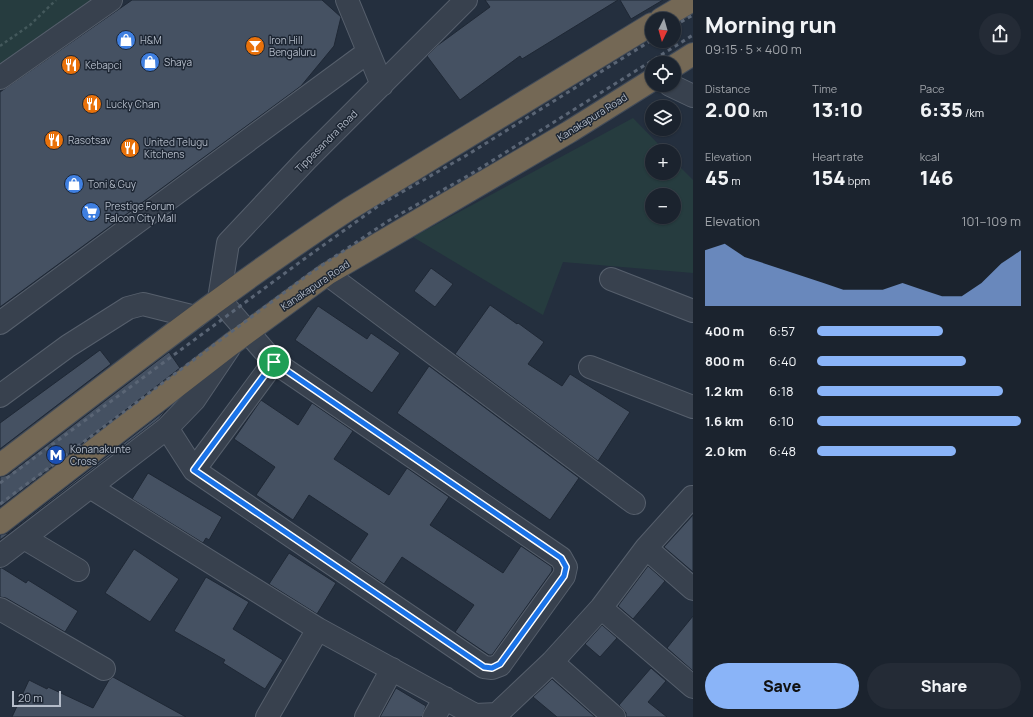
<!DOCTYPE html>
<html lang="en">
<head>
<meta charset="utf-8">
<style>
  :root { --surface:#1b232e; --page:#242b36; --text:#f1f3f6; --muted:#a0a4aa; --line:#39404a; --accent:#8ab4f8 }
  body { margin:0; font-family:Manrope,sans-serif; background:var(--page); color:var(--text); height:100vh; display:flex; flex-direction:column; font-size:15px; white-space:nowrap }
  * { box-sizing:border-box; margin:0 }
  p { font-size:13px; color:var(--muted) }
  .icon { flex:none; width:22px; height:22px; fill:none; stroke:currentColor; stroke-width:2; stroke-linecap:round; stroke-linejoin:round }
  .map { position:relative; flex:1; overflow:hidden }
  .panel { display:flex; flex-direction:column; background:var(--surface); width:340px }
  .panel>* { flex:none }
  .needle { width:26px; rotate:185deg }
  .controls { position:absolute; left:645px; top:12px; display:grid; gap:8px }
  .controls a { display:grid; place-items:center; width:36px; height:36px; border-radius:50%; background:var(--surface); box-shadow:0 1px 3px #0004,0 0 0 1px var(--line); font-size:20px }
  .scale { position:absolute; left:12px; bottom:10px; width:49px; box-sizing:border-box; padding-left:4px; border:2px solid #b4bcc9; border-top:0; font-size:11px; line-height:14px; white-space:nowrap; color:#b4bcc9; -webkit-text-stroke:3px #1d2633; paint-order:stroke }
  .pin { position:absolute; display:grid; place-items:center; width:34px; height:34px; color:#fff; margin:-17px; border:2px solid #fff; border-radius:50%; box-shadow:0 1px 4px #0007 }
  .round { display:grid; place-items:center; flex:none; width:42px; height:42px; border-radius:21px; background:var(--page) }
  .summary { display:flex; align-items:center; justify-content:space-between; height:68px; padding:0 12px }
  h1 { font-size:22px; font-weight:800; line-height:30px }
  .metrics { display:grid; grid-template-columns:repeat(3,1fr); gap:6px; height:68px; padding:4px 12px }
  .metrics div { display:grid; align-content:center }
  .metrics b { font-size:20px; font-weight:800 }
  .metrics small { font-size:11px; font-weight:400 }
  .metrics p { font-size:11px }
  .chart { height:112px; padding:8px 12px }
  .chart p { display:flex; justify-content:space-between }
  .chart svg { width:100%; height:72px; margin-top:4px; fill:var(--accent); opacity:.7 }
  .action { display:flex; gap:8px; margin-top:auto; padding:8px 12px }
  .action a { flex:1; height:46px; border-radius:24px; background:var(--accent); color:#111; font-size:16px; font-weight:800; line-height:46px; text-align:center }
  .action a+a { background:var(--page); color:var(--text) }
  ul { padding:0 12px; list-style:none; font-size:13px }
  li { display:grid; grid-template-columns:64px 48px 1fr; align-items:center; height:30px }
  li i { height:10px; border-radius:5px; background:var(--accent) }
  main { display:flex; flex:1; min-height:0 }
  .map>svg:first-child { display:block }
</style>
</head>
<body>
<main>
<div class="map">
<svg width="693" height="717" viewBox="0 0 693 717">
  <rect width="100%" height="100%" fill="#242f3e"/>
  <!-- green -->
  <path fill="#263c3f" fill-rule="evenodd" d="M 0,0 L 92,0 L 0,67 Z
    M 633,118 L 665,151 L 652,151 L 652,173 L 674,173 L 674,161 L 693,180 L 693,273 L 563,262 L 543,315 L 413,237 ZM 652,195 L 674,195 L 674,217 L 652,217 Z"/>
  <!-- building -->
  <path fill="#455162" stroke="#1f2835" d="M 132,0 L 322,0 L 341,17 L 334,46 L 301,86 L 0,307 L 0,92 Z
    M 485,0 L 618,0 L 522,59 L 520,56 L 460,100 L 427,56 L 438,45 L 490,7 Z
    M 620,0 L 663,0 L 631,19 Z
    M 431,268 L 453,284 L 435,307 L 414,291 Z
    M 490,305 L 517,324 L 518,323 L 544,342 L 528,364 L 562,386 L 570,374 L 630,412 L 598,461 L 455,354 Z
    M 318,306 L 367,339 L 371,333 L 400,353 L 372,393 L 295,340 Z
    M 100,350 L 111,364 L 0,449 L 0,423 Z
    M 169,352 L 180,368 L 0,507 L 0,477 L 8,475 Z
    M 429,366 L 579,478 L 550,520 L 397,413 Z
    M 261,400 L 298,425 L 312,403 L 353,431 L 334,459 L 389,495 L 407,468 L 449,497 L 430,525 L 503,573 L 521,546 L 552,567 L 552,571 L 492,655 L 489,655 L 455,632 L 474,605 L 402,557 L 384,584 L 350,561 L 368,534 L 309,495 L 293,520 L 256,495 L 275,467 L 234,439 Z
    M 166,410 L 159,419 L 0,540 L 0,535 L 8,533 Z
    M 148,473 L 222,517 L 209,540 L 206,538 L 203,543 L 132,499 Z
    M 693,515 L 693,572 L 664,547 Z
    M 134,549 L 179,579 L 150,622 L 105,593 Z
    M 289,553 L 336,583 L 317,614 L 269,584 Z
    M 648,566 L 665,581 L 633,619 L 618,606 Z
    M 0,568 L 2,568 L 26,583 L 28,580 L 78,611 L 65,632 L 6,598 L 0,597 Z
    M 206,577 L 249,602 L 233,629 L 283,660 L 265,689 L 223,663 L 225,660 L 174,631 Z
    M 693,616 L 693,671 L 667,648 Z
    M 602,625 L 617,638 L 600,657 L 585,644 Z
    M 651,668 L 666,681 L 648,702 L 667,717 L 626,717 L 626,713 L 619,705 Z
    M 113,677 L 186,717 L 12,717 L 29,680 L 47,689 L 48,687 L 93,708 L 109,680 Z
    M 552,679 L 595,717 L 557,717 L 533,697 Z
    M 396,688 L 426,706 L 422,717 L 380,717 Z"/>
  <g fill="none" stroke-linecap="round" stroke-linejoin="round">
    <!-- minor casing -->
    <g stroke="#565f6c" stroke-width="24">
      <path id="minor" d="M 347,0 L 382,85
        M 0,78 L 111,0
        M 670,85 L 693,96
        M 327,274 L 634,503
        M 611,279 L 693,311
        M 0,323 L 368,52
        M 590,367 L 693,407
        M 0,396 L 68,346 L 128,308 L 143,304 L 195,317
        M 167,428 L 194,470 L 484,667 L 492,668 L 500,665 L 564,576 L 566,567 L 561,558 L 274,362
        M 194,470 L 274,362 L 219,299 L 228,243 L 306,160 L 466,0
        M 90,487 L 318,629 L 475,715 L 497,714 L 552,662 L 601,608 L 646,548 L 692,497
        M 24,538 L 78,570
        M 646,548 L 693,589
        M 0,556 L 167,428 L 194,400 L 229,348
        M 601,608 L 693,687
        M 0,609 L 104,669
        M 552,662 L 614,717
        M 267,717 L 318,629
        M 366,717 L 392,669
        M 434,717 L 445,698"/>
    </g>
    <!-- highway casing -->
    <g stroke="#434c59" stroke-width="24">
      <path id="highway" d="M 661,19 L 693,0
        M 674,66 L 693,54
        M 0,465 C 115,378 228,288 349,209 L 652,24
        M 0,523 L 230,345 L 327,274 L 569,132 L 652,80"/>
    </g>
    <!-- path -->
    <path stroke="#44595c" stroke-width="2.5" stroke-dasharray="3 3" stroke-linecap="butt" d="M 0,46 L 30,25 L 56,0"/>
    <!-- minor -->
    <use href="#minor" stroke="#38414e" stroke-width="22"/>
    <!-- highway -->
    <use href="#highway" stroke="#746855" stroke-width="22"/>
    <!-- rail -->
    <path stroke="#5a6575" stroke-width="3" stroke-dasharray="4 4" stroke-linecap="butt" d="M 674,26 L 693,15
      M 0,483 L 300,262 L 381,204 L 467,155 L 652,40
      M 0,504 L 309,274 L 388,221 L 471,174 L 693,35"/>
  </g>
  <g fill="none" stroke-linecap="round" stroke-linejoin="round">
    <!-- route casing -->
    <g stroke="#fff" stroke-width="8">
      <path id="route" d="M 274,362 L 561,558 L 566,567 L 564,576 L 500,664 L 492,668 L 484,667 L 194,470 Z"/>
    </g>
    <!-- route -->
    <use href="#route" stroke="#1a73e8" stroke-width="5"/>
  </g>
  <!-- icons -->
  <defs>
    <g id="shop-disc" transform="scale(1)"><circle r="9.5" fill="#3f7fe0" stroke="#1d2633"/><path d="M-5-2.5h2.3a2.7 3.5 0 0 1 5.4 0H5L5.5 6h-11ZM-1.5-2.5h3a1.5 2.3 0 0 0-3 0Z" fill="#fff"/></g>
    <g id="bar-disc" transform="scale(1)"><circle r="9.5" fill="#e8710a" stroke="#1d2633"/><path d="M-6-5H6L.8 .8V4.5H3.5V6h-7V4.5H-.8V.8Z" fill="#fff"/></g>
    <g id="restaurant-disc" transform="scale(1)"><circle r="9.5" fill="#e8710a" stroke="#1d2633"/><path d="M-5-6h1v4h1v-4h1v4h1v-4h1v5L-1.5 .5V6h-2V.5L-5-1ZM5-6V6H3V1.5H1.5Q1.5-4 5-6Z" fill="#fff"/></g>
    <g id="supermarket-disc" transform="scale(1)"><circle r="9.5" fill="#3f7fe0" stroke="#1d2633"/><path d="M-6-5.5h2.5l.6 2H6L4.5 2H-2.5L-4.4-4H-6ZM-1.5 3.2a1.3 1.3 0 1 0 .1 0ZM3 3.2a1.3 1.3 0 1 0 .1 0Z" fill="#fff"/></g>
    <g id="metro-disc" transform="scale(1)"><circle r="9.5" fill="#1a4fb4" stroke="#1d2633"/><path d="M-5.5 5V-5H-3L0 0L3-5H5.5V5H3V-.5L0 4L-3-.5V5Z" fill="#fff"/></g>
  </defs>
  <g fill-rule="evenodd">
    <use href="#shop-disc" x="126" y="40"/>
    <use href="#bar-disc" x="255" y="46"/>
    <use href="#shop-disc" x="150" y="62"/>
    <use href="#restaurant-disc" x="71" y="65"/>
    <use href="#restaurant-disc" x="92" y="104"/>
    <use href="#restaurant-disc" x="54" y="140"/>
    <use href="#restaurant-disc" x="130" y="148"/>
    <use href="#shop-disc" x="74" y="184"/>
    <use href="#supermarket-disc" x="91" y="212"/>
    <use href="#metro-disc" x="56" y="455"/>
  </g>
  <g text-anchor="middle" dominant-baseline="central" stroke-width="3" stroke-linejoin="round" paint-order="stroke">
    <!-- poi labels -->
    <g font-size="10" fill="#b4bcc9" stroke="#1d2633" text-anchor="start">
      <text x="140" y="40">H&amp;M</text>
      <text x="269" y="40">Iron Hill<tspan x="269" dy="12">Bengaluru</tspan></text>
      <text x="164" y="62">Shaya</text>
      <text x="85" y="65">Kebapci</text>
      <text x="106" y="104">Lucky Chan</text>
      <text x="68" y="140">Rasotsav</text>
      <text x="144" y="142">United Telugu<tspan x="144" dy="12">Kitchens</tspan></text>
      <text x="88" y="184">Toni &amp; Guy</text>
      <text x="105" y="206">Prestige Forum<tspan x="105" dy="12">Falcon City Mall</tspan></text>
      <text x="70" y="449">Konanakunte<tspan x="70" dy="12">Cross</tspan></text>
    </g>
    <!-- street labels -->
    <g font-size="10" fill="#b4bcc9" stroke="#1d2633">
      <text transform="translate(592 117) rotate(-32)">Kanakapura Road</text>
      <text transform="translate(326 141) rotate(-45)">Tippasandra Road</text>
      <text transform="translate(315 285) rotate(-34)">Kanakapura Road</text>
    </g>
  </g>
</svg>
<div class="controls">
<a><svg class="needle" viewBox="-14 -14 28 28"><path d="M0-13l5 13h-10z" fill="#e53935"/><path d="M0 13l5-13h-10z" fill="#a0a4aa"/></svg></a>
<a><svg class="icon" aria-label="locate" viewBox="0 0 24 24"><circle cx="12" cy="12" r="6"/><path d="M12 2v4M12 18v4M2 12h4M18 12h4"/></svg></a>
<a><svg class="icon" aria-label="layers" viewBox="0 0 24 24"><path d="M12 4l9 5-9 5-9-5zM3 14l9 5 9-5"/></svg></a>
<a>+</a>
<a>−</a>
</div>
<div class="scale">20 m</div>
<div class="pin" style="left:274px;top:362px;background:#1e9e55"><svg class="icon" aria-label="arrive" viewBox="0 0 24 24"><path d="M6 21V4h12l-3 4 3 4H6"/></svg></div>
</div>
<section class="panel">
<div class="summary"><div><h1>Morning run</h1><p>09:15 · 5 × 400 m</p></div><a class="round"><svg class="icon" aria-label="share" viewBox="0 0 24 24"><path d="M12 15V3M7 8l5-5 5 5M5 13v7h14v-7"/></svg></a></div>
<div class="metrics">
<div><p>Distance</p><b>2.00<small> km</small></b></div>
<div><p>Time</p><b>13:10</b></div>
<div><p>Pace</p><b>6:35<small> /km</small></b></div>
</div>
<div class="metrics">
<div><p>Elevation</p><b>45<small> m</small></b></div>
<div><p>Heart rate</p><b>154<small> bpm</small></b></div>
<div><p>kcal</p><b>146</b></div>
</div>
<div class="chart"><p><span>Elevation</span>101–109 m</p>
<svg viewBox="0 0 160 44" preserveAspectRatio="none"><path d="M0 44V10L10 6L20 14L30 18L40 22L50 26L60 30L70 34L80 34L90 34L100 30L110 34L120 38L130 38L140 30L150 18L160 10V44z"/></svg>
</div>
<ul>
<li><b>400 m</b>6:57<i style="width:62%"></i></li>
<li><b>800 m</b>6:40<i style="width:73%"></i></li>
<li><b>1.2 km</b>6:18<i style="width:91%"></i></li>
<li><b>1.6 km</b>6:10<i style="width:100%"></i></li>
<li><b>2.0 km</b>6:48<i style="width:68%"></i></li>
</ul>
<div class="action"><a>Save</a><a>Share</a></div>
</section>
</main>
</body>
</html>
